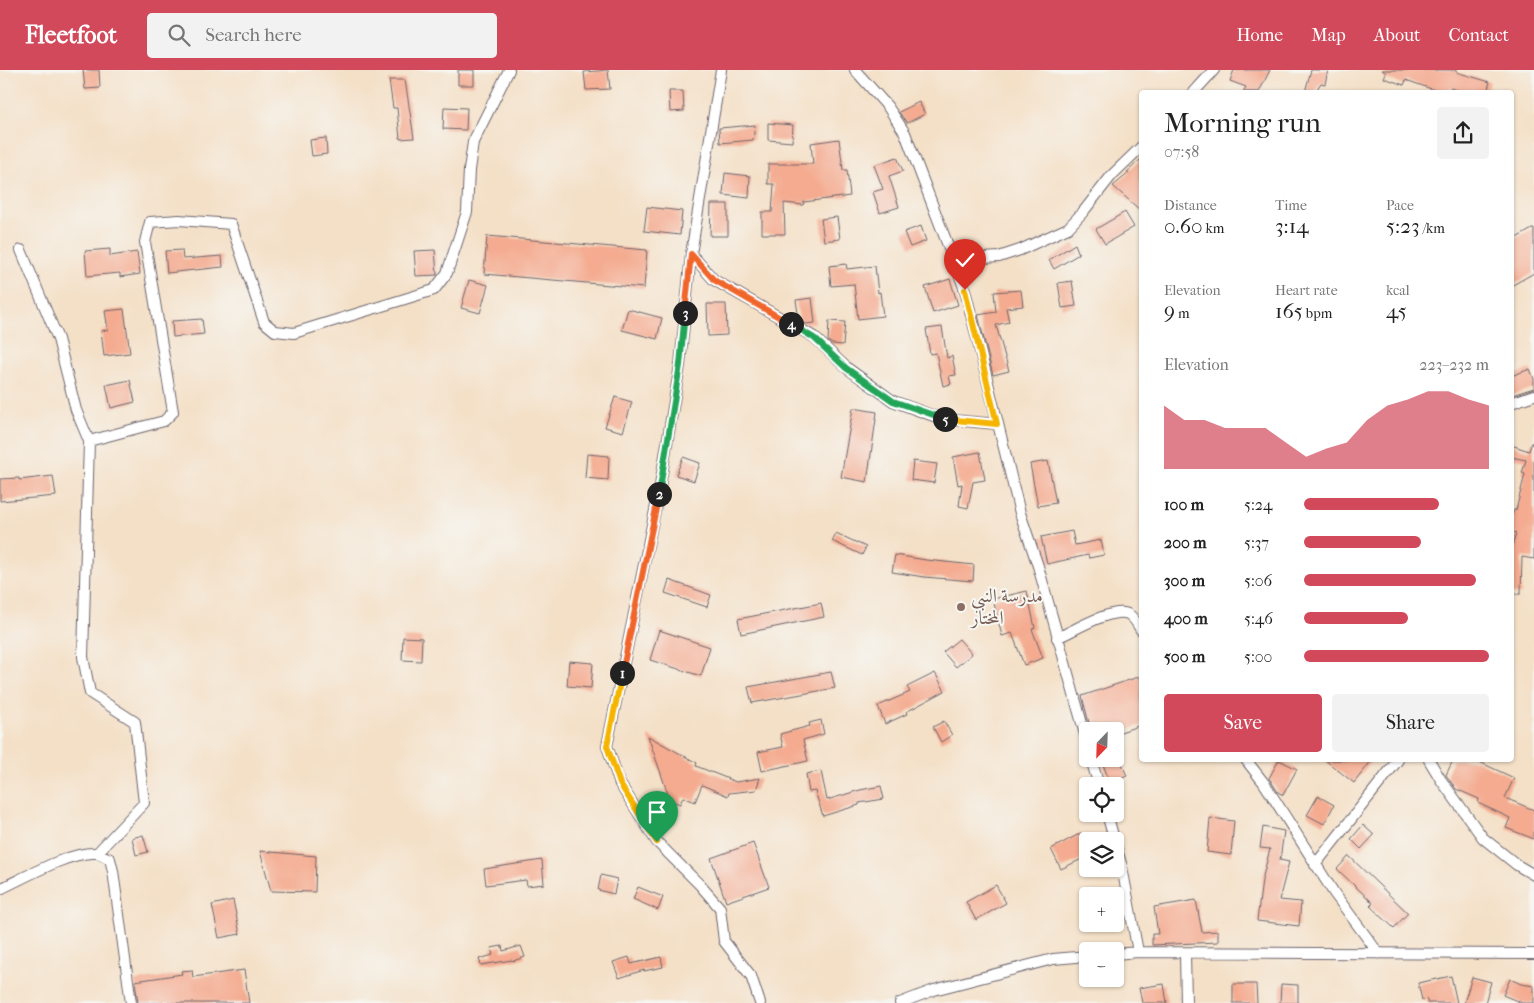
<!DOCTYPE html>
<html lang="en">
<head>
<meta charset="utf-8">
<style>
  :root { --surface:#fff; --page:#f2f2f2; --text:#222; --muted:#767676; --accent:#d1495b }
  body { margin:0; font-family:"IM FELL French Canon",Amiri,serif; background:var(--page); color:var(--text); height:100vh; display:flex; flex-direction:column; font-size:19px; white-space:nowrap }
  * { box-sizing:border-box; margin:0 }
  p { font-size:16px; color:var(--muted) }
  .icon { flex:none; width:28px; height:28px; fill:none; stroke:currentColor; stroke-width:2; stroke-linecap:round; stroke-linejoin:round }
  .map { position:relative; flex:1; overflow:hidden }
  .panel { position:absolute; left:1139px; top:20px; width:375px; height:672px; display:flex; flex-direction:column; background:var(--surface); border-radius:5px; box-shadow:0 1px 4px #0004 }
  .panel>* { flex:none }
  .needle { width:32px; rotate:203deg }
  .tools { position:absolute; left:1079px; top:652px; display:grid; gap:10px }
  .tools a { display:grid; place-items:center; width:45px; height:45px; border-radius:5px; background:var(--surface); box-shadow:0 1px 4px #0004; font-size:25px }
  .pin { position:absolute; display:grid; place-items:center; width:42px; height:42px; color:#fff; margin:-51px -21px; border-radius:50% 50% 50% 0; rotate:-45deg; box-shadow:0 0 5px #0007 }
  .pin .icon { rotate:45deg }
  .km { position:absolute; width:25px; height:25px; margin:-12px; border-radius:50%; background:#222; color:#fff; font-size:14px; line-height:25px; text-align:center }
  .round { display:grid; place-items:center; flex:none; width:52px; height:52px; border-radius:5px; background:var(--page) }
  .overview { display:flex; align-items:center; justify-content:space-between; height:85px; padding:0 25px }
  h1 { font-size:28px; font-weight:600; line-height:38px }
  .stats { display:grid; grid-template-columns:repeat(3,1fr); gap:8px; height:85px; padding:5px 25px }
  .stats div { display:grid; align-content:center }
  .stats b { font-size:21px; font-weight:600 }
  .stats small { font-size:14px; font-weight:400 }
  .stats p { font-size:14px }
  .chart { height:140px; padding:10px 25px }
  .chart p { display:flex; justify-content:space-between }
  .chart svg { width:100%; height:90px; margin-top:5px; fill:var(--accent); opacity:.7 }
  .action { display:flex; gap:10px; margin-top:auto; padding:10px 25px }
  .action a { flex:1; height:58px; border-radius:5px; background:var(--accent); color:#fff; font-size:20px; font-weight:600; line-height:58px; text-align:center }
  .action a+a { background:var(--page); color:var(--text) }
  ul { padding:0 25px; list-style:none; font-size:16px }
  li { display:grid; grid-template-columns:80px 60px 1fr; align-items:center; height:38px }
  li i { height:12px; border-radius:6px; background:var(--accent) }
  header { display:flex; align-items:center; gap:30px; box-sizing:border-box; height:70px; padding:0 25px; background:var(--accent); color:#fff }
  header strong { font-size:24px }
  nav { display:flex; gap:28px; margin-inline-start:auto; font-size:18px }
  .search { width:350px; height:45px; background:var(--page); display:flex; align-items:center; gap:12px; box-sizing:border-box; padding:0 18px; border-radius:5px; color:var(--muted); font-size:19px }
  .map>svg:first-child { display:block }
</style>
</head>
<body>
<header>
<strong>Fleetfoot</strong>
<div class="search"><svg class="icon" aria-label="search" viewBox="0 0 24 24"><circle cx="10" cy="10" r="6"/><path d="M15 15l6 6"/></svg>Search here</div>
<nav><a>Home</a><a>Map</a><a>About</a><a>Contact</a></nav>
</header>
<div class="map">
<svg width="1534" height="933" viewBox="0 0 1534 933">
  <rect width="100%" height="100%" fill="#f6f6f2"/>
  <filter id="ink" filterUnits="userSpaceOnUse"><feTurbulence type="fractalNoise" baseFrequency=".02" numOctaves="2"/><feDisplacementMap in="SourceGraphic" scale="10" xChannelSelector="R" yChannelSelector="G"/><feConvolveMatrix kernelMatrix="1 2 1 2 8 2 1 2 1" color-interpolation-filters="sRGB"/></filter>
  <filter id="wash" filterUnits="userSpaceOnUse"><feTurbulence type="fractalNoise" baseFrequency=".0096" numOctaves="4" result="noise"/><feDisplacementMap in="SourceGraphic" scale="20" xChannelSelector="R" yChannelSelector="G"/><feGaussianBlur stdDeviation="1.12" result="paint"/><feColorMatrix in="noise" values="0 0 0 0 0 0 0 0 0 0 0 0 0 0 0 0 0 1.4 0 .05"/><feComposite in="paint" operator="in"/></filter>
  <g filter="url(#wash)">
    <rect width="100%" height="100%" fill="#f4e0c7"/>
    <g id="blocks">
      <!-- building -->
      <path fill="#f4ab90" d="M 83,0 L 99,0 L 100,18 L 85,19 Z
        M 458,0 L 474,0 L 474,15 L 458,15 Z
        M 608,0 L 610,19 L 586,20 L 584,2 Z
        M 1234,0 L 1270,0 L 1259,22 L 1243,22 L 1246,17 L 1230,11 Z
        M 1311,0 L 1328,0 L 1325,14 L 1321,13 L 1315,22 L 1305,22 Z
        M 1382,0 L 1456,0 L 1456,2 L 1490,12 L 1487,22 L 1464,22 L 1450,18 L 1448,22 L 1440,22 L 1406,10 L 1404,15 L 1384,8 L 1386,3 Z
        M 389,10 L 405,10 L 414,68 L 400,69 L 397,38 L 393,38 Z
        M 669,21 L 683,21 L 684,41 L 670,42 Z
        M 919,32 L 925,44 L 907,53 L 899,42 Z
        M 444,37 L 467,38 L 466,60 L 443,59 Z
        M 768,53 L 793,55 L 792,72 L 768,70 Z
        M 755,55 L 753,70 L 720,73 L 719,58 Z
        M 326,68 L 327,84 L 312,86 L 310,70 Z
        M 839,69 L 843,100 L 847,100 L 850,126 L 804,132 L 803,135 L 784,133 L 785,164 L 762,164 L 762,142 L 772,142 L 774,114 L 768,114 L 768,94 L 813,94 L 811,73 Z
        M 897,87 L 903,101 L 889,106 L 899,137 L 880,143 L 873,122 L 883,119 L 874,95 Z
        M 1141,89 L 1141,141 L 1113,116 L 1129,103 L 1127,102 Z
        M 725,103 L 750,106 L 749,128 L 723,125 Z
        M 711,134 L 728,134 L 728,166 L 710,166 Z
        M 647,137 L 682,141 L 680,165 L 644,161 Z
        M 1125,142 L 1134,157 L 1105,174 L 1096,159 Z
        M 837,147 L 840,169 L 824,171 L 821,149 Z
        M 921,156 L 926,171 L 910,177 L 904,162 Z
        M 1534,158 L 1534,203 L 1511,216 L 1511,171 Z
        M 487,166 L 647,180 L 644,218 L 484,204 Z
        M 1075,174 L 1079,184 L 1054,199 L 1049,190 Z
        M 110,179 L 110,186 L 137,182 L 140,204 L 120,207 L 120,203 L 87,206 L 85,181 Z
        M 182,180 L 183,189 L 222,186 L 223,197 L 167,203 L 165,181 Z
        M 435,180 L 437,205 L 416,206 L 414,181 Z
        M 846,194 L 847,199 L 875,196 L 878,223 L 880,222 L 883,246 L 858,249 L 854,214 L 831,216 L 829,196 Z
        M 950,209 L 958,235 L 933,243 L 925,217 Z
        M 469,210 L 488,215 L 480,243 L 461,238 Z
        M 1072,211 L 1076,236 L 1062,238 L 1058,213 Z
        M 1021,220 L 1023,236 L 1006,238 L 1009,252 L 996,255 L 1009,301 L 993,305 L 978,245 L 996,242 L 994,222 Z
        M 812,228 L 815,253 L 805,254 L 799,250 L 796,230 Z
        M 707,234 L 726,234 L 727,265 L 708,266 Z
        M 124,239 L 130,283 L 104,286 L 101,261 L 108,260 L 105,241 Z
        M 628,239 L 662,248 L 657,269 L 622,260 Z
        M 202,249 L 204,264 L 173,267 L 172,251 Z
        M 829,251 L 845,252 L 843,275 L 832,274 L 828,271 Z
        M 942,257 L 947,288 L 952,286 L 956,305 L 949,306 L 951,314 L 943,316 L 936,283 L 930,284 L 926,259 Z
        M 1530,299 L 1534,309 L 1534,318 L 1512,325 L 1511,306 Z
        M 130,310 L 135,332 L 111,338 L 106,315 Z
        M 615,327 L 632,332 L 623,362 L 605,357 Z
        M 853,338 L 877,342 L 867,412 L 841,407 Z
        M 1532,372 L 1534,372 L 1534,489 L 1522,487 L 1521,524 L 1511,524 L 1511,480 L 1516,463 L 1511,461 L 1511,448 L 1514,440 L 1516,440 L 1525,404 L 1522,403 L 1526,390 L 1511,387 L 1511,375 L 1529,381 Z
        M 980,382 L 985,410 L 973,412 L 968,438 L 959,436 L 962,414 L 958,415 L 953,387 Z
        M 587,384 L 609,386 L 608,410 L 585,408 Z
        M 683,387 L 700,393 L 694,411 L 676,405 Z
        M 913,391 L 937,394 L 934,413 L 911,410 Z
        M 1048,391 L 1056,433 L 1038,436 L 1030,394 Z
        M 53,406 L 56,426 L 0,431 L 0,409 L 19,408 L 19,410 Z
        M 1072,461 L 1075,475 L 1101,470 L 1104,485 L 1089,488 L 1088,485 L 1047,494 L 1041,467 Z
        M 836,463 L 866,477 L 862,485 L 832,471 Z
        M 895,485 L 926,490 L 974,495 L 973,511 L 924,507 L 892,502 Z
        M 669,510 L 711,525 L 707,537 L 665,523 Z
        M 1027,521 L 1035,558 L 1032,559 L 1043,588 L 1024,595 L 1012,563 L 1002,566 L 993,529 Z
        M 821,533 L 824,547 L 741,564 L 738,549 Z
        M 659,560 L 710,577 L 701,606 L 650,590 Z
        M 403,567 L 422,568 L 421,591 L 402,590 Z
        M 959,569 L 972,584 L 956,597 L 943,582 Z
        M 569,591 L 593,593 L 591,618 L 567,616 Z
        M 831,602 L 835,618 L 752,633 L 748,617 Z
        M 935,603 L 945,621 L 906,642 L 907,644 L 885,654 L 878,636 L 910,622 L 907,617 Z
        M 1141,606 L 1141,655 L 1115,664 L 1115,661 L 1091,661 L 1082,626 Z
        M 821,650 L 824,664 L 803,670 L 808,691 L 762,701 L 758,682 L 783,677 L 780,664 L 810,656 L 809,653 Z
        M 944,651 L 952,665 L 941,672 L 933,657 Z
        M 648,666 L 697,693 L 696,696 L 736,712 L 760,708 L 756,720 L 729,723 L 728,726 L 702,715 L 695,732 L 683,727 L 680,734 L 670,730 Z
        M 1101,689 L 1120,689 L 1127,706 L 1110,713 Z
        M 1279,690 L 1297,699 L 1283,725 L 1278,722 L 1269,708 Z
        M 1325,690 L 1372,690 L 1354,713 Z
        M 1453,690 L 1475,690 L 1514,708 L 1505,728 L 1534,740 L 1534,769 L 1506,758 L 1510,748 L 1478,733 L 1479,729 L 1456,719 L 1446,705 Z
        M 821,701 L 827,730 L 860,720 L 881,716 L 884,729 L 859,733 L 859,735 L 823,746 L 815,721 L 809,722 L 806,704 Z
        M 1318,726 L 1334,735 L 1324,754 L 1307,745 Z
        M 1210,748 L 1234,751 L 1231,785 L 1207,782 Z
        M 1363,755 L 1374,765 L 1361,779 L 1351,769 Z
        M 1263,757 L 1284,761 L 1280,790 L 1289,792 L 1279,830 L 1301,832 L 1299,856 L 1257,851 L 1262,810 L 1270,779 L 1260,778 Z
        M 1081,763 L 1088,776 L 1088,786 L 1061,799 L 1051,779 Z
        M 143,765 L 148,782 L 136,785 L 132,768 Z
        M 753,773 L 769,817 L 726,832 L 711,788 Z
        M 260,781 L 316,786 L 315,822 L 271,821 Z
        M 1349,786 L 1408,843 L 1394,858 L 1370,836 L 1373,833 L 1337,799 Z
        M 542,790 L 544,814 L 527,816 L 526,810 L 486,815 L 484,799 Z
        M 601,805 L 617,809 L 614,824 L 598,820 Z
        M 996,815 L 1006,833 L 976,850 L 966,832 Z
        M 638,817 L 663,827 L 658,840 L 633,829 Z
        M 233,830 L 240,864 L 219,868 L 212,835 Z
        M 1196,830 L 1202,862 L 1218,861 L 1218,872 L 1152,875 L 1152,864 L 1158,864 L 1154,837 Z
        M 502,876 L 503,881 L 521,876 L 525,887 L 513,891 L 512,890 L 481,895 L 479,889 L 493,885 L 491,878 Z
        M 629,887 L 631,894 L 661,887 L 663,897 L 644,901 L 644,900 L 619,908 L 613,892 Z
        M 192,900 L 193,907 L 244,900 L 249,933 L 138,933 L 135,911 L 182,904 L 181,901 Z
        M 1451,906 L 1457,933 L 1427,933 L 1427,929 L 1422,930 L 1418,913 Z
        M 1472,907 L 1491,912 L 1485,933 L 1464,933 Z
        M 1510,909 L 1521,914 L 1534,916 L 1534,933 L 1522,933 L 1503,925 Z
        M 1164,914 L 1167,933 L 1142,933 L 1139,918 Z
        M 1233,914 L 1256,914 L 1257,933 L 1233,933 Z
        M 1281,914 L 1298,915 L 1298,933 L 1280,933 Z"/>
    </g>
  </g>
  <g filter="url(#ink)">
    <use href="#blocks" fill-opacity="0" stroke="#6c646c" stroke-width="1"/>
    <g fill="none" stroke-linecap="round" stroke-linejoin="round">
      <!-- minor casing -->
      <g stroke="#6c646c" stroke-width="12">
        <path id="minor" d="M 721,0 L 691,184 L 714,210 L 814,267 L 847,298 L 893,331 L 942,349 L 997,354
          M 855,0 L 888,37 L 905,63 L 965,220 L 1020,443 L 1038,496 L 1088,675
          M 1194,22 L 1214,0
          M 21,180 L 58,269 L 76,340 L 89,371 L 83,587 L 90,623 L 135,652 L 144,733 L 97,783
          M 691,184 L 680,295 L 660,416 L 607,676 L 620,714 L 657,772 L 700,815 L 720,838 L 724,871 L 751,906 L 760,933
          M 954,190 L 999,187 L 1020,180 L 1068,158 L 1083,142 L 1112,105 L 1141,77
          M 1511,333 L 1534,325
          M 89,371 L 164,351 L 173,342 L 145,172 L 150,152 L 179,150 L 231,154 L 264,252 L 275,261 L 294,263 L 434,220 L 447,203 L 467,142 L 469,100 L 473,72 L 509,0
          M 1057,568 C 1073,561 1112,537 1128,544 C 1134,547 1138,555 1141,560
          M 1091,689 L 1099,716
          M 1246,690 L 1264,713 L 1334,823 L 1379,884
          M 1429,690 L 1441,710 L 1483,768 L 1517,795 L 1534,805
          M 1107,744 L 1122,797 L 1138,882
          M 1315,795 L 1398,690
          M 0,819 C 24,808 70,781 96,783 C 100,783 105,787 110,789 L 113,801 L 131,933
          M 1185,883 L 1186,933
          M 1115,884 L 1138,882 L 1534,884
          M 900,933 L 934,920 L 1053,889 L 1088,886"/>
      </g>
      <!-- minor -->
      <use href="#minor" stroke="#fff" stroke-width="10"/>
    </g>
  </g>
  <g fill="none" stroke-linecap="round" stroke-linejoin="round" filter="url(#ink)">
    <!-- split-1 casing -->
    <g stroke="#fff" stroke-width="10">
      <path id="split-1" d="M 622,603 L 607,676 L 620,714 L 657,772"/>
    </g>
    <!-- split-2 casing -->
    <g stroke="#fff" stroke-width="10">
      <path id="split-2" d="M 622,603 L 659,424"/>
    </g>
    <!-- split-3 casing -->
    <g stroke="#fff" stroke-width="10">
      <path id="split-3" d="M 659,424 L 680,295 L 685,243"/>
    </g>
    <!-- split-4 casing -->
    <g stroke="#fff" stroke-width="10">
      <path id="split-4" d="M 685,243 L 691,184 L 714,210 L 791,254"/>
    </g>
    <!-- split-5 casing -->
    <g stroke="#fff" stroke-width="10">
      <path id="split-5" d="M 791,254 L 814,268 L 846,298 L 893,331 L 945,349"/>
    </g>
    <!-- split-6 casing -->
    <g stroke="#fff" stroke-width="10">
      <path id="split-6" d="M 945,349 L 997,354 L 965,220"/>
    </g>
    <!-- split-1 -->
    <use href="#split-1" stroke="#f5b400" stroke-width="6"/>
    <!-- split-2 -->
    <use href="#split-2" stroke="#f0652b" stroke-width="6"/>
    <!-- split-3 -->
    <use href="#split-3" stroke="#22a559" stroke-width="6"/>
    <!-- split-4 -->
    <use href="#split-4" stroke="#f0652b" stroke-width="6"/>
    <!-- split-5 -->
    <use href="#split-5" stroke="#22a559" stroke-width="6"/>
    <!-- split-6 -->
    <use href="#split-6" stroke="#f5b400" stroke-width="6"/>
  </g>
  <!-- markers -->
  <circle fill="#8d6e63" stroke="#f6f6f2" stroke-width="2" cx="961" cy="537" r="5"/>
  <g text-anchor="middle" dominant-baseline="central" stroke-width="4" stroke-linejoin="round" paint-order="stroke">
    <!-- education labels -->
    <g font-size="19" fill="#785e54" stroke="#f6f6f2" text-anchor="start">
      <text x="971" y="526">مدرسة النبي<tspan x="971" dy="22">المختار</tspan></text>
    </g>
  </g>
</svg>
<div class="tools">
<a><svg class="needle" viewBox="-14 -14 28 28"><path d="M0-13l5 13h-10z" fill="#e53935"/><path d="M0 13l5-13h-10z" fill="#767676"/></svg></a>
<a><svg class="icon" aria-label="locate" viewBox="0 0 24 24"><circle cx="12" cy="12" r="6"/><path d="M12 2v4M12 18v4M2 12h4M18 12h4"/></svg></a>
<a><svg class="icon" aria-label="layers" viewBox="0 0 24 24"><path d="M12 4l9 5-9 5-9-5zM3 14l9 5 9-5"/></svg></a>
<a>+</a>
<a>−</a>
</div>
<div class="pin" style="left:657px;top:772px;background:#1e9e55"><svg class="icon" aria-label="arrive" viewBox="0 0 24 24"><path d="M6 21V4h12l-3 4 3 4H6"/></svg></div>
<div class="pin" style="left:965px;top:220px;background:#d93025"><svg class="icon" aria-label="check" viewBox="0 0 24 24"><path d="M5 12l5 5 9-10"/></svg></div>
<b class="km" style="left:622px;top:603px">1</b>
<b class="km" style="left:659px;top:424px">2</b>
<b class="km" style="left:685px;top:243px">3</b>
<b class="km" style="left:791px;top:254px">4</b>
<b class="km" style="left:945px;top:349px">5</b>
<section class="panel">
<div class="overview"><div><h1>Morning run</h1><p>07:58</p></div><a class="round"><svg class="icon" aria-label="share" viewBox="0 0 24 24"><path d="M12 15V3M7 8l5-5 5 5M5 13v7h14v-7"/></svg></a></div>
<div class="stats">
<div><p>Distance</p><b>0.60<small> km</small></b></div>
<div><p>Time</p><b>3:14</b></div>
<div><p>Pace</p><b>5:23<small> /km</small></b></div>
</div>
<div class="stats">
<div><p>Elevation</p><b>9<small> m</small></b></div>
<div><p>Heart rate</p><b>165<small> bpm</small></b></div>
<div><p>kcal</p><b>45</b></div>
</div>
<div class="chart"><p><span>Elevation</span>223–232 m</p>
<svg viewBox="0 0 160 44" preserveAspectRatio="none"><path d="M0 44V13L10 20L20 20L30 24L40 24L50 24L60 31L70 38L80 34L90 31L100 20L110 13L120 10L130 6L140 6L150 10L160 13V44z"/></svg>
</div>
<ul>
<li><b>100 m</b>5:24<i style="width:73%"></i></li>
<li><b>200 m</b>5:37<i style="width:63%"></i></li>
<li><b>300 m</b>5:06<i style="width:93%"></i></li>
<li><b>400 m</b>5:46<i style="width:56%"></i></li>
<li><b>500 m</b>5:00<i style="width:100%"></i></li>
</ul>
<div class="action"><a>Save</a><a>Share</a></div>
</section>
</div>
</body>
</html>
